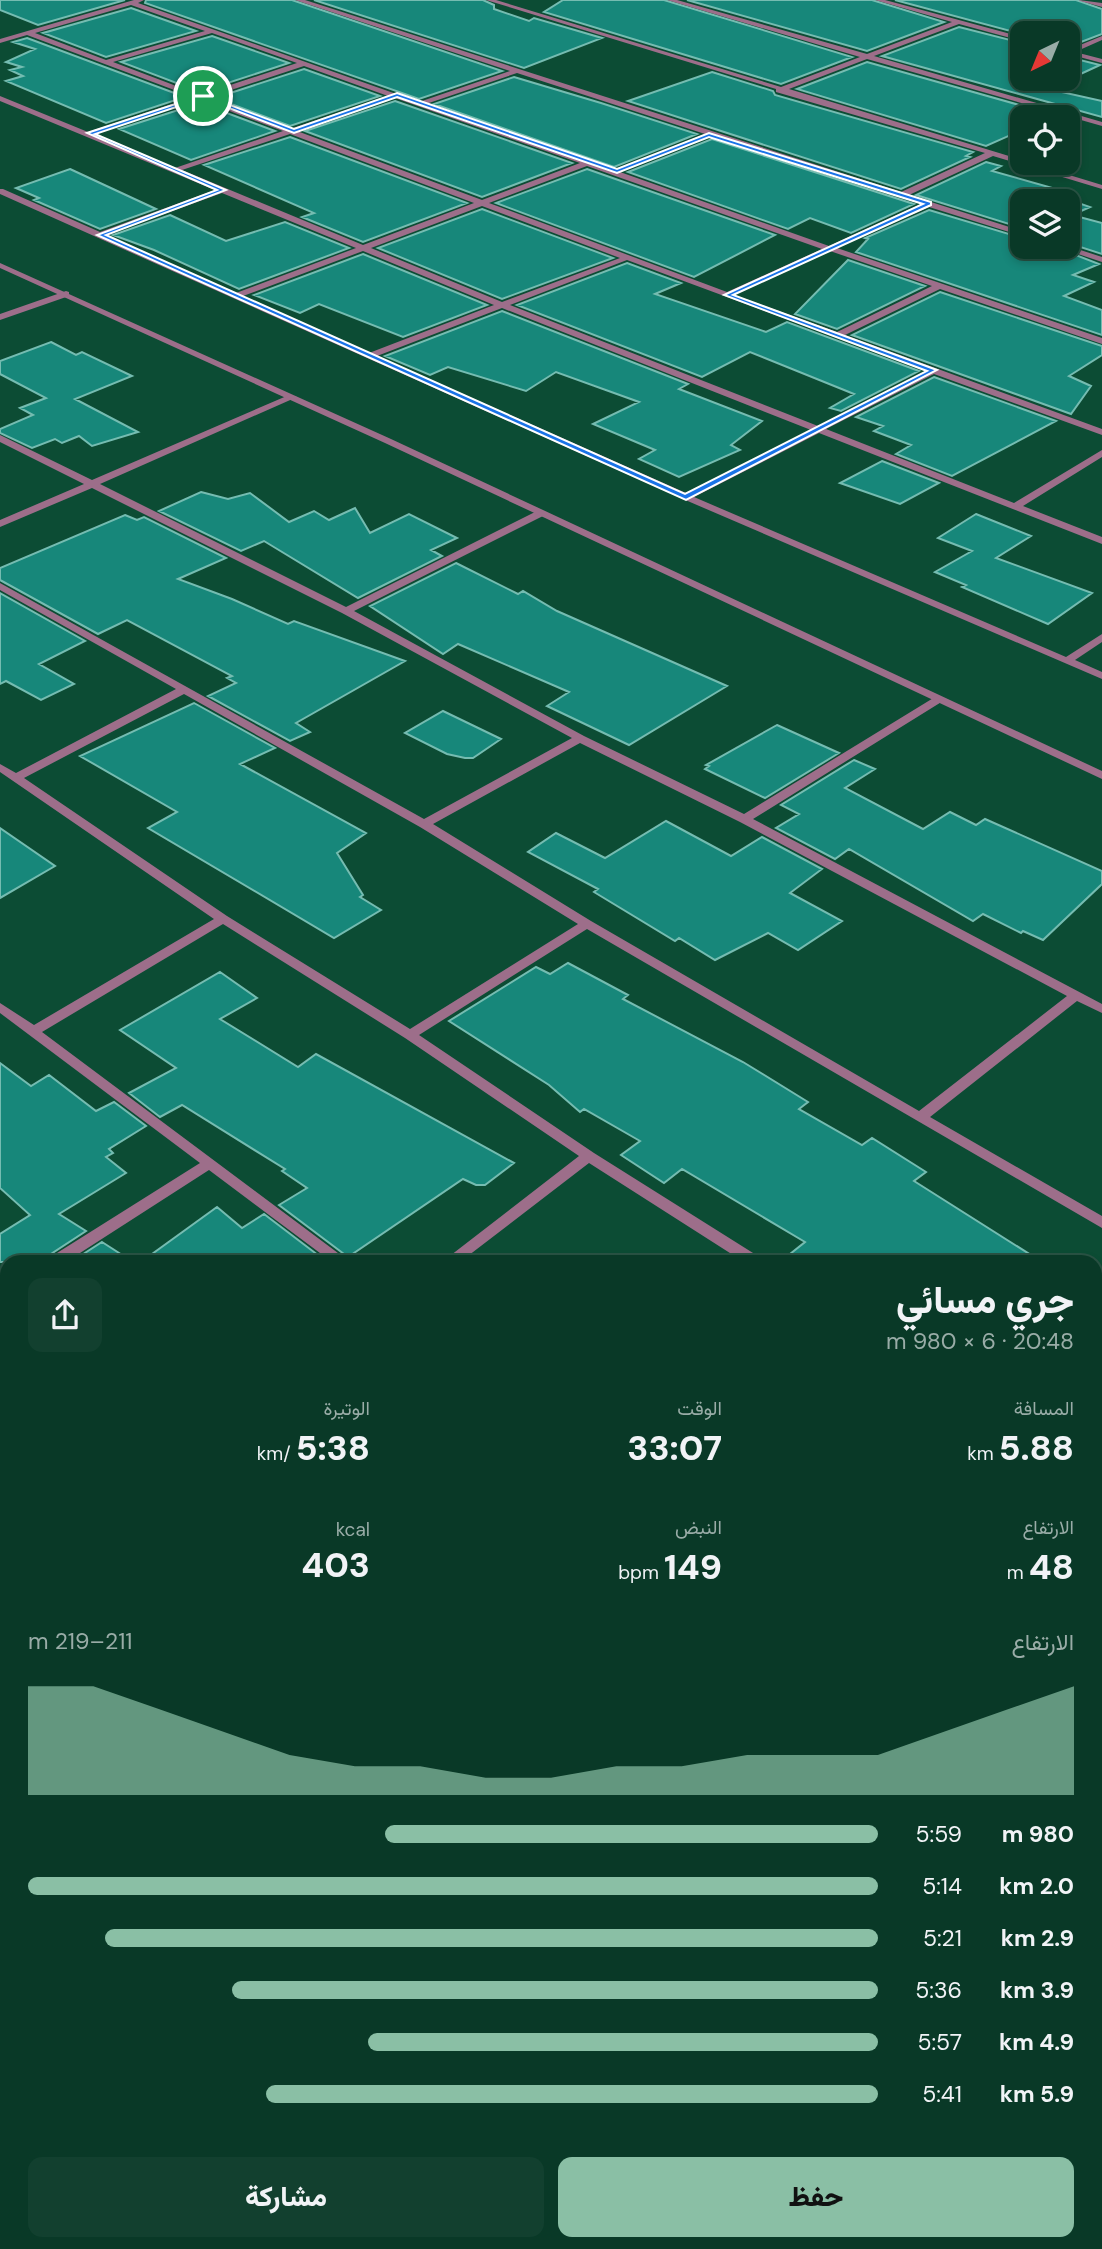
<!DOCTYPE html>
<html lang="ar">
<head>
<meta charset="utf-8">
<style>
  :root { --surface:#093927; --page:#12402f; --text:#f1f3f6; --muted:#99aca7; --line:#295344; --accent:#8abfa5 }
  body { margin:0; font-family:"DM Sans",Vazirmatn,sans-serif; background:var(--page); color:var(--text); direction:rtl; height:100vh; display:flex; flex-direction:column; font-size:26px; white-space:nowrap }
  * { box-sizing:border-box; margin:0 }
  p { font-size:23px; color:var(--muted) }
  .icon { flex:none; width:38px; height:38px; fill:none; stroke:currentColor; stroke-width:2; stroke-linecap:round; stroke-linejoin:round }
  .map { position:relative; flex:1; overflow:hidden; direction:ltr }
  .side { position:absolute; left:0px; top:1255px; width:1102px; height:996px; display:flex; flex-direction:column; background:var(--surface); border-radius:21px 21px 0 0; box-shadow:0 4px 10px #0003,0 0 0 2px var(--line); direction:rtl }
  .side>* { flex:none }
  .needle { width:46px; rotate:223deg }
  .fabs { position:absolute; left:1010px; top:21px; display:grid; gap:14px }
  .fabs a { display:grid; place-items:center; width:70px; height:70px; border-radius:14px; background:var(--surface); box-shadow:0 4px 10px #0003,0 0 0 2px var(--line); font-size:35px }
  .pin { position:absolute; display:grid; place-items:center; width:60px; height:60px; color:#fff; margin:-30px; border:4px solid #fff; border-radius:50%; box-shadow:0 2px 7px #0007 }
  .round { display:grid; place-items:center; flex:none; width:74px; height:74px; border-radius:14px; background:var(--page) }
  .head { display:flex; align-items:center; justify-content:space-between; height:119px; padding:0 28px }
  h1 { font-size:38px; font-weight:800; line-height:52px }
  .metrics { display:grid; grid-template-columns:repeat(3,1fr); gap:10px; height:119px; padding:7px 28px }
  .metrics div { display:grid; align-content:center }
  .metrics b { font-size:35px; font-weight:800 }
  .metrics small { font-size:19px; font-weight:400 }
  .metrics p { font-size:19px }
  .chart { height:196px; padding:14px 28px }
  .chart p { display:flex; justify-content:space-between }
  .chart svg { width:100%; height:126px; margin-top:7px; fill:var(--accent); opacity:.7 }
  .button { display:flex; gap:14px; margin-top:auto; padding:14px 28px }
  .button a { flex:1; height:80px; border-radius:14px; background:var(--accent); color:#111; font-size:28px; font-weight:800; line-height:80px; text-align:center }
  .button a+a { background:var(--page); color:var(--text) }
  ul { padding:0 28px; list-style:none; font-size:23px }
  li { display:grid; grid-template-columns:112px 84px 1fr; align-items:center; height:52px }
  li i { height:18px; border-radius:9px; background:var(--accent) }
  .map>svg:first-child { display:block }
</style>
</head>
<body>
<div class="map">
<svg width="1102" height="2249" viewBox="0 0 1102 2249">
  <rect width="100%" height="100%" fill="#0c4c34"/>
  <!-- building -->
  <path fill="#17877a" stroke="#75bcb1" stroke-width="2" d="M 0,0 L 125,0 L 38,25 L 0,10 Z
    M 146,0 L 292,0 L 502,71 L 419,99 L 145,3 Z
    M 314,0 L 483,0 L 494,5 L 494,9 L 529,21 L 534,18 L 602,38 L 524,68 Z
    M 563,0 L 664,0 L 852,57 L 781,84 L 544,12 Z
    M 687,0 L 872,0 L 944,22 L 867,51 Z
    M 895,0 L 1076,0 L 1102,9 L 1102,34 L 1068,47 L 1068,33 L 1022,34 Z
    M 131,8 L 196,31 L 106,57 L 43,33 Z
    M 959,27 L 1022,43 L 1022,79 L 1068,79 L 1068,57 L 1100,65 L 1048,89 L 1102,101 L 1102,117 L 882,56 Z
    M 212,36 L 289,63 L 200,92 L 121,62 Z
    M 27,38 L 185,97 L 106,123 L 6,81 L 23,76 L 10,70 L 22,67 L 6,62 L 35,49 L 13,42 Z
    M 867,62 L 1062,117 L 1022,117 L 1022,130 L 986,146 L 797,89 Z
    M 304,69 L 380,96 L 290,126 L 215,98 Z
    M 712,72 L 773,91 L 775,95 L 973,152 L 966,156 L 970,157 L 901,189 L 628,101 Z
    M 514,77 L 601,103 L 697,134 L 614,167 L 434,104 Z
    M 395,101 L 572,163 L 482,197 L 305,131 Z
    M 200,103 L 275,131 L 191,160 L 119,129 Z
    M 290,137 L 467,203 L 363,242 L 302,217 L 314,213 L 204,165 Z
    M 712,139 L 914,204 L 851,233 L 810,218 L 788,229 L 628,172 Z
    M 986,162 L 1001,166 L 992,171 L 1070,193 L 1061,197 L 1090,207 L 1072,215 L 1102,223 L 1102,254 L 1068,243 L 1068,201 L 1022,201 L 1022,228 L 916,195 Z
    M 70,169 L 156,209 L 100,229 L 34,200 L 39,198 L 16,188 Z
    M 587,169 L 775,235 L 694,277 L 496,203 Z
    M 482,209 L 613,258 L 502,299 L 378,248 Z
    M 929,210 L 1022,238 L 1022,247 L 1055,247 L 1099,264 L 1073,275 L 1094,282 L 1064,296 L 1102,310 L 1102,335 L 856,252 L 868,239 L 865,238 Z
    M 170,215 L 226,241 L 285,222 L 349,248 L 239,289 L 154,250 L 113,235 Z
    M 363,254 L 487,305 L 403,337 L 319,304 L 300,313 L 254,295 Z
    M 848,260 L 925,286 L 837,329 L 795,314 Z
    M 627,263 L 681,283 L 655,294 L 766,332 L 787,322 L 919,371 L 841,411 L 830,408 L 854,394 L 750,352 L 702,377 L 517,305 Z
    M 940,292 L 1102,346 L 1102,355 L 1069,376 L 1091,386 L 1071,414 L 852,335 Z
    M 502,311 L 688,384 L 679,389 L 762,421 L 731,445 L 740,450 L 679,477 L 639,459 L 655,450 L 593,424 L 639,402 L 556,372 L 526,391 L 448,367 L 430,375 L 385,356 Z
    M 51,342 L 76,355 L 82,352 L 132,376 L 75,399 L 138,432 L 92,446 L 79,436 L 62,443 L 55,439 L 32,448 L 0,433 L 0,429 L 33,415 L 20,408 L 46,398 L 0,374 L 0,361 Z
    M 934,377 L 1056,421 L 952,476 L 896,454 L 911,445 L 874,431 L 883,426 L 856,417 Z
    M 882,461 L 939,483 L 900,504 L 840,483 Z
    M 201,492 L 228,499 L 250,493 L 289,522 L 314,511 L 329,520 L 355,508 L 370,533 L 409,514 L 457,538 L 431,550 L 442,556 L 358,598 L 264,541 L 241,551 L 159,511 Z
    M 976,514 L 1031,536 L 996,558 L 1092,593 L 1048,624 L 962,587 L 966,585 L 935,572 L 972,551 L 938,538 Z
    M 125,515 L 137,520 L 144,517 L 226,558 L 178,579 L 232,599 L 288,624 L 294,621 L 405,661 L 296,723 L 310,732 L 290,741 L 208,696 L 236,683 L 227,678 L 232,676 L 127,620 L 98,634 L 0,580 L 0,568 Z
    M 456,563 L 518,594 L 523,591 L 557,611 L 727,686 L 629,745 L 547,706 L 569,692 L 458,644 L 443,654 L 370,606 Z
    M 0,593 L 85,641 L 39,664 L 74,684 L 41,700 L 6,681 L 0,684 Z
    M 194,703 L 275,748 L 240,764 L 366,833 L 337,853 L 363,895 L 360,897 L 381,910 L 334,938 L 148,828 L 177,812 L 80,756 Z
    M 443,711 L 501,739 L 473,758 L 465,758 L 447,754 L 405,733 Z
    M 777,725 L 839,753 L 765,798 L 705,769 L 709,766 L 706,765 Z
    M 854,760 L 875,769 L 845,788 L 923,829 L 950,812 L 976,825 L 985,819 L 1102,871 L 1102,884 L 1043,940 L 1023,931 L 1021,933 L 983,914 L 973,921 L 849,849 L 835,859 L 776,828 L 799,814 L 781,805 Z
    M 666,821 L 731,856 L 762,837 L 822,869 L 790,893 L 842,921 L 798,950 L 768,933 L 715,960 L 679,938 L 675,941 L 594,892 L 598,889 L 528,852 L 556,833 L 605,858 Z
    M 0,828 L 55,866 L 0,898 Z
    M 568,963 L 628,995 L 623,999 L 743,1062 L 808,1102 L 799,1109 L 862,1145 L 872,1138 L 926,1172 L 914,1181 L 1042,1262 L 780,1262 L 805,1242 L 682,1169 L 664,1183 L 621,1155 L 640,1141 L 584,1109 L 580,1112 L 549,1085 L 449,1021 L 536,967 L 550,974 Z
    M 220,972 L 257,998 L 220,1019 L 298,1067 L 316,1054 L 514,1163 L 485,1185 L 476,1185 L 463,1179 L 348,1257 L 279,1205 L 307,1188 L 282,1171 L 285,1169 L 182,1105 L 160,1117 L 129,1093 L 176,1068 L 120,1030 Z
    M 0,1063 L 31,1086 L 49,1075 L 96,1111 L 114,1102 L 146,1126 L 109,1149 L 113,1153 L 106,1157 L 126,1173 L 59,1214 L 86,1231 L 48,1256 L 45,1262 L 0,1262 L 0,1234 L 30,1215 L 0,1188 Z
    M 217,1207 L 242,1228 L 264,1214 L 327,1262 L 141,1262 Z
    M 102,1242 L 133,1262 L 71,1262 Z"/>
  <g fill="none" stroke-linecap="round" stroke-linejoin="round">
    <!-- minor -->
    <path fill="#9d6e8a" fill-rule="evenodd" d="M 134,0 L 144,0 L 138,3 L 419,102 L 510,71 L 295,0 L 305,0 L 901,192 L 985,153 L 776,92 L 776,89 L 486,0 L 496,0 L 781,87 L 860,57 L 667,0 L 677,0 L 867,54 L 952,22 L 875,0 L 885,0 L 1022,37 L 1022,41 L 959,24 L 874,56 L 1102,122 L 1102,126 L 867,59 L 789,89 L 1022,160 L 1022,163 L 1030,163 L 1102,185 L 1102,189 L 993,156 L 909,195 L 1022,231 L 1022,236 L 929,207 L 837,248 L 1102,338 L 1102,344 L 940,289 L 845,335 L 1102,429 L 1102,435 L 934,374 L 826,429 L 1014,503 L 1102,450 L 1102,457 L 1023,506 L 1102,537 L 1102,544 L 819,433 L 694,497 L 1066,657 L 1102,634 L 1102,642 L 1075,660 L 1102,672 L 1102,679 L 683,499 L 0,194 L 0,189 L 3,189 L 100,232 L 215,190 L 0,101 L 0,96 L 88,132 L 193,97 L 27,35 L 0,43 L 0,39 ZM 131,5 L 205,31 L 106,60 L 35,33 ZM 212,33 L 297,63 L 200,95 L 113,62 ZM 304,66 L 388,96 L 290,129 L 207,98 ZM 517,73 L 705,134 L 614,170 L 593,163 L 593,160 L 587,161 L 426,104 ZM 395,98 L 580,163 L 482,200 L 297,131 ZM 200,100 L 283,131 L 175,168 L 95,134 ZM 290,134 L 474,203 L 363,245 L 182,170 ZM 712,136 L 921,204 L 829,246 L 620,172 ZM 587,166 L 822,249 L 727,292 L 489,203 ZM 222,193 L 356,248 L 236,293 L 106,235 ZM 482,206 L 620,258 L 502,302 L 371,248 ZM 363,251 L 494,305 L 369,353 L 243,296 ZM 830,251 L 932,286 L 837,332 L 734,295 ZM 627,260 L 926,371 L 818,426 L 510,305 ZM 502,308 L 811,430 L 686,493 L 377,356 Z
      M 1079,0 L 1102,3 L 1102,7 L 1080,1 Z
      M 1102,36 L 1102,40 L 1075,52 L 1102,59 L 1102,63 L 1068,54 L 1068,50 Z
      M 1068,246 L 1102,257 L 1102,262 L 1057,247 Z
      M 66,291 L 69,292 L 69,296 L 0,320 L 0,314 Z
      M 289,395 L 297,397 L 100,484 L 346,607 L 537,511 L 545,511 L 545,515 L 354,611 L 584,736 L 744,814 L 935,697 L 943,697 L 943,701 L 753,819 L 1102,1004 L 1102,1013 L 1077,1001 L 930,1117 L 1102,1216 L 1102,1228 L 587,929 L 419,1035 L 594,1153 L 761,1258 L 763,1262 L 744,1262 L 589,1163 L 460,1262 L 442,1262 L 579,1156 L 405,1038 L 223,924 L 42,1032 L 350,1262 L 332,1262 L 209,1170 L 66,1262 L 47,1262 L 49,1258 L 200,1163 L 0,1013 L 0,1003 L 34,1025 L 214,919 L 0,772 L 0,764 L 16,773 L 176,689 L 0,590 L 0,583 L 424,819 L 572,738 L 342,613 L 92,488 L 0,527 L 0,520 L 84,484 L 0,442 L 0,435 L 92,480 ZM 184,694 L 420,827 L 578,924 L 410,1029 L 227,916 L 24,778 ZM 580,743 L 740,822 L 1067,996 L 919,1111 L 591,921 L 433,824 Z
      M 7,1287 L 7,1299 L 0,1301 L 0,1289 Z
      M 0,1310 L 7,1313 L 7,1328 L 0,1325 Z
      M 1102,1339 L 1102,1355 L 1096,1357 L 1096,1342 Z
      M 1096,1473 L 1102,1475 L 1102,1489 L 1096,1487 Z
      M 0,1756 L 7,1759 L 7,1779 L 0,1776 Z
      M 1096,1814 L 1102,1816 L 1102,1835 L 1096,1833 Z
      M 129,2244 L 154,2244 L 152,2249 L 126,2249 Z
      M 467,2244 L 492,2244 L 495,2249 L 469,2249 Z
      M 1063,2244 L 1088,2244 L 1091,2249 L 1065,2249 Z"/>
    <!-- tertiary -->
    <path fill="#9d6e8a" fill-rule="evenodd" d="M 0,263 L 391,439 L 1102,771 L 1102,779 L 385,443 L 0,268 Z"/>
  </g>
  <!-- route -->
  <path fill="#1a73e8" stroke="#fff" stroke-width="2" fill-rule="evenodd" d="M 397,93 L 617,169 L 709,133 L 931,202 L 931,205 L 733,295 L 937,370 L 686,500 L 97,235 L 217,190 L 87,133 L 203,95 L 294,129 ZM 397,97 L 617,173 L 709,137 L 923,204 L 724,295 L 927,371 L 685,494 L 106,235 L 226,190 L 95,134 L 203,98 L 294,133 Z"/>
</svg>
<div class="fabs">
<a><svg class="needle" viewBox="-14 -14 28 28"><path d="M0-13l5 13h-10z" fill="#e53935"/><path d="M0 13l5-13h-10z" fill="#99aca7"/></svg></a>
<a><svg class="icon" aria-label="locate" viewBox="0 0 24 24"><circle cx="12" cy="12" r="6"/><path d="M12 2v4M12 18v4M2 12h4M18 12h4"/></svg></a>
<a><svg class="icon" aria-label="layers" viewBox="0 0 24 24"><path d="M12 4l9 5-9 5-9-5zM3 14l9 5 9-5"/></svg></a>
</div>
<div class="pin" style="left:203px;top:96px;background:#1e9e55"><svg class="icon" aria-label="arrive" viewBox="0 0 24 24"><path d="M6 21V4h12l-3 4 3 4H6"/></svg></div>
<section class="side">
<div class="head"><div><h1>جري مسائي</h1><p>20:48 · 6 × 980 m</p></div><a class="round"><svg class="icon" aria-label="share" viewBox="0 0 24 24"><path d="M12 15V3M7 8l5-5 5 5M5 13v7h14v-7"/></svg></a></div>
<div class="metrics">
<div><p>المسافة</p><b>5.88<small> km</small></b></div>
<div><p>الوقت</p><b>33:07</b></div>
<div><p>الوتيرة</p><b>5:38<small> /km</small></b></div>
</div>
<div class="metrics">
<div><p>الارتفاع</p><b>48<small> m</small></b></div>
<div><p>النبض</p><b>149<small> bpm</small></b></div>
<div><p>kcal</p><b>403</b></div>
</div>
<div class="chart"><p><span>الارتفاع</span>211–219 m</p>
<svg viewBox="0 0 160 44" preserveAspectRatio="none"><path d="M0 44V6L10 6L20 14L30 22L40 30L50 34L60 34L70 38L80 38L90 34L100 34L110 30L120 30L130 30L140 22L150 14L160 6V44z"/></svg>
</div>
<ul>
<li><b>980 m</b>5:59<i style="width:58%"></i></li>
<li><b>2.0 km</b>5:14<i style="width:100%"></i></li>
<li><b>2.9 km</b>5:21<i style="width:91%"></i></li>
<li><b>3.9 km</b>5:36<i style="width:76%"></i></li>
<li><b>4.9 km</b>5:57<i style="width:60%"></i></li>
<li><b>5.9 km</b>5:41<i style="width:72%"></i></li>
</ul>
<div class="button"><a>حفظ</a><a>مشاركة</a></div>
</section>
</div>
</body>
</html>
